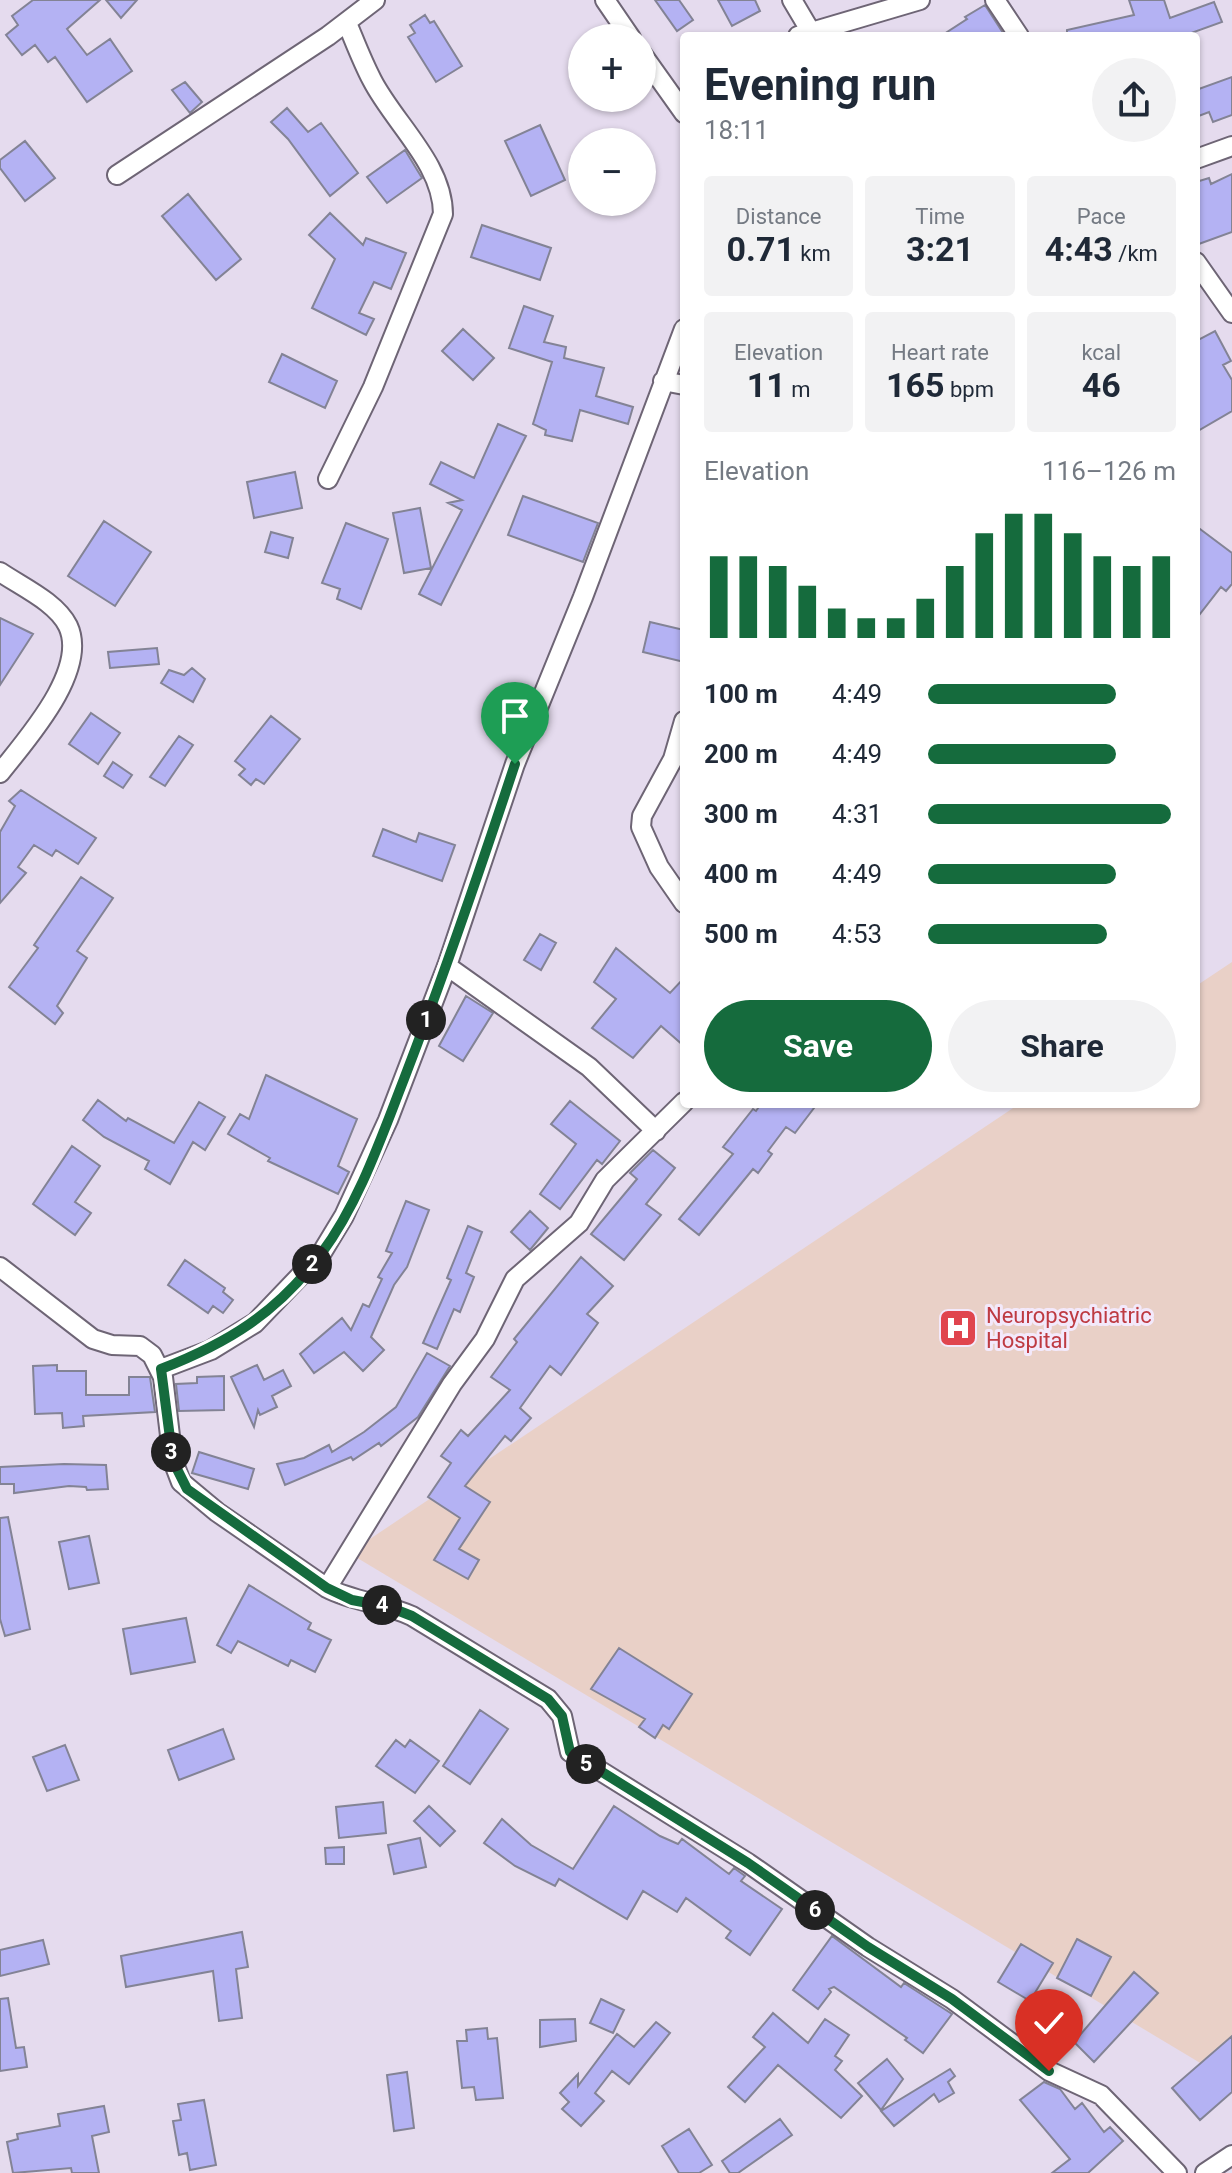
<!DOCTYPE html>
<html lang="en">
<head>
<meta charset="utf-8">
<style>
  :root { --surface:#fff; --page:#f2f2f3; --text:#1f2937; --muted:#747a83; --accent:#156b3d }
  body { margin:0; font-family:Roboto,sans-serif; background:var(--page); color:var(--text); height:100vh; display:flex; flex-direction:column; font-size:30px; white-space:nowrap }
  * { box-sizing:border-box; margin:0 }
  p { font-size:26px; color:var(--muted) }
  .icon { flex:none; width:44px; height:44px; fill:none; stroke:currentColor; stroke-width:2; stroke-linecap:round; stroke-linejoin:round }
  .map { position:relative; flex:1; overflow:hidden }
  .details { position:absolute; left:680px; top:32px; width:520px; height:1076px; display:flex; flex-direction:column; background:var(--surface); border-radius:8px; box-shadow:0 2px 6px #0004 }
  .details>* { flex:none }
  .controls { position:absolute; left:568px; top:24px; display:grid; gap:16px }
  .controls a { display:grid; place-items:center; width:88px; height:88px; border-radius:50%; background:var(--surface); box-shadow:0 2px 6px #0004; font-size:40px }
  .pin { position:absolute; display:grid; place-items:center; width:68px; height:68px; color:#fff; margin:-82px -34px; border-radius:50% 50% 50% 0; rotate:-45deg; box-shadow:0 0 8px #0007 }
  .pin .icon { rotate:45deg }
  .km { position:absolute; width:40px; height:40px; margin:-20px; border-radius:50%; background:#222; color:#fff; font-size:22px; line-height:40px; text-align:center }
  .round { display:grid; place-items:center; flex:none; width:84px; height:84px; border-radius:42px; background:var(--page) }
  .head { display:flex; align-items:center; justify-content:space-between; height:136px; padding:0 24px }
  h1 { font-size:44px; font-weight:700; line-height:60px }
  .figures { display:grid; grid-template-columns:repeat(3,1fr); gap:12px; height:136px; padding:8px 24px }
  .figures div { display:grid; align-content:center; border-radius:8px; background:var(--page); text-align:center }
  .figures b { font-size:34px; font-weight:700 }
  .figures small { font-size:22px; font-weight:400 }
  .figures p { font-size:22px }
  .chart { height:224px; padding:16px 24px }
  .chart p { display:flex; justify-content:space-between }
  .chart svg { width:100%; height:144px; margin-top:8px; stroke:var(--accent); stroke-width:6 }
  .action { display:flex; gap:16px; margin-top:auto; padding:16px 24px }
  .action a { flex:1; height:92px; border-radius:48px; background:var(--accent); color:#fff; font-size:32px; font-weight:700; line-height:92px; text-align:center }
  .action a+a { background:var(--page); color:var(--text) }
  ul { padding:0 24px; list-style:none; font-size:26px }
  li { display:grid; grid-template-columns:128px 96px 1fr; align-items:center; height:60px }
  li i { height:20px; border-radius:10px; background:var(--accent) }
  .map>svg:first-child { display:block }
</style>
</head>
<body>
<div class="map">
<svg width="1232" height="2173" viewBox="0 0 1232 2173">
  <rect width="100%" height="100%" fill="#e5dbee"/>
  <!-- medical -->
  <path fill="#e9d0c7" d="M 1232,962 L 1232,2082 L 349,1553 L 1019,1104 L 1196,1104 L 1196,986 Z"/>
  <!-- building -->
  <path fill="#b4b2f3" stroke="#838395" stroke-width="2" d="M 33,0 L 100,0 L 67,29 L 87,55 L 110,39 L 132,71 L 87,102 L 55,57 L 48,62 L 35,45 L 22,55 L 6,35 L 18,25 L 12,16 Z
    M 106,0 L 137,0 L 121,18 Z
    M 655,0 L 679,0 L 693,20 L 677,31 Z
    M 718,0 L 755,0 L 760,11 L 732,26 Z
    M 1129,0 L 1164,0 L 1170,18 L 1214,2 L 1222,22 L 1183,36 L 1067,36 L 1067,30 L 1134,15 Z
    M 985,5 L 1005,36 L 941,36 L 967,19 L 965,17 Z
    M 425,15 L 430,23 L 434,21 L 462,66 L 436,82 L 408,37 L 415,33 L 410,25 Z
    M 1232,77 L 1232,115 L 1213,122 L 1209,112 L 1196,117 L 1196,90 Z
    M 185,82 L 202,102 L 190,113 L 172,90 Z
    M 287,108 L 308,132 L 321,123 L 358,173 L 330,196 L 288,139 L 271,122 Z
    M 540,125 L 565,180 L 531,196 L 505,141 Z
    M 25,141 L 55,178 L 25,201 L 0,168 L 0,160 Z
    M 405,150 L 422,178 L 387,203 L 367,177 Z
    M 1232,174 L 1232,232 L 1196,245 L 1196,182 L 1209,178 L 1211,184 Z
    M 188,194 L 241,259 L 216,280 L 162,216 Z
    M 330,213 L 363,245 L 366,238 L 406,253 L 391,289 L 374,282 L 359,313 L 374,319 L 366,335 L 312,308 L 335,259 L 309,235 Z
    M 482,225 L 551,248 L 540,280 L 471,257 Z
    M 524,306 L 553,316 L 544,342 L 566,347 L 564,358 L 604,368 L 596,396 L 633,407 L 628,424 L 580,410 L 572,441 L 545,435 L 546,430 L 533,424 L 552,362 L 509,348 Z
    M 463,329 L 494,358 L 473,380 L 442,351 Z
    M 1215,331 L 1231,361 L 1223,365 L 1232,380 L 1232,411 L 1196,432 L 1196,341 Z
    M 282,354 L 337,381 L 325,408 L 269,382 Z
    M 498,424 L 526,436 L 441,605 L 419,594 L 462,510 L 448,503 L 462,500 L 430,484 L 441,462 L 474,478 Z
    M 295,472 L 302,508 L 254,518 L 247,482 Z
    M 523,496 L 598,523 L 583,562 L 508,535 Z
    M 420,508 L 431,568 L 404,573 L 393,513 Z
    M 104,521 L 151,552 L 115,606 L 68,576 Z
    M 346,523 L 388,539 L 361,609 L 337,599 L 340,589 L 322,583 Z
    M 1196,526 L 1232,553 L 1232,584 L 1226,591 L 1221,587 L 1196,619 Z
    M 271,532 L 293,538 L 288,558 L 265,552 Z
    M 0,618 L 33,634 L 0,685 Z
    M 650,622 L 684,630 L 684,662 L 643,652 Z
    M 157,648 L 159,664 L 110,668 L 108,652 Z
    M 192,668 L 205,679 L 193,702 L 161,683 L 169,670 L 184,675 Z
    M 91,713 L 120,733 L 98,764 L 69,744 Z
    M 271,716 L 300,739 L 264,784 L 256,779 L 251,785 L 239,775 L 245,769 L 235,761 Z
    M 179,736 L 193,745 L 165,786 L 150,777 Z
    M 113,762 L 132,775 L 123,788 L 104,776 Z
    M 21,790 L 96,838 L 78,864 L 56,850 L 52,856 L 34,845 L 18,867 L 26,873 L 0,903 L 0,832 L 15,806 L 9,801 Z
    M 383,829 L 416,842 L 419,833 L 455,845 L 442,881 L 373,856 Z
    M 81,877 L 113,898 L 77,951 L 87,958 L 57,1006 L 63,1013 L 55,1024 L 9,987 L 38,948 L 34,945 Z
    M 540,934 L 556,943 L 541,970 L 524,960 Z
    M 616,948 L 670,993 L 684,978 L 684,1046 L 661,1026 L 633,1058 L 592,1028 L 616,999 L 594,982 Z
    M 466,996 L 493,1013 L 463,1061 L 439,1046 Z
    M 266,1075 L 357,1119 L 338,1166 L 349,1172 L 338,1194 L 268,1161 L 270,1158 L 228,1134 L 240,1114 L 249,1119 Z
    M 98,1100 L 126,1121 L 128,1118 L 174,1143 L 199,1102 L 225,1117 L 205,1150 L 193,1142 L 170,1184 L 145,1169 L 149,1161 L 104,1137 L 83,1120 Z
    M 570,1101 L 620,1141 L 602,1164 L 597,1160 L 560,1209 L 540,1194 L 576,1144 L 551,1124 Z
    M 761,1104 L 817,1104 L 795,1133 L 786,1127 L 768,1151 L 772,1154 L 758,1173 L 753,1169 L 699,1235 L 679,1219 L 733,1154 L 723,1147 L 753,1109 L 756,1111 Z
    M 72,1146 L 100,1166 L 75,1202 L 91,1213 L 75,1235 L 33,1204 Z
    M 653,1150 L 675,1168 L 646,1204 L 661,1215 L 624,1260 L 591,1234 L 637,1179 L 630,1173 Z
    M 406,1201 L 429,1210 L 407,1267 L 394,1285 L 371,1337 L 384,1350 L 363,1371 L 344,1352 L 314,1373 L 300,1354 L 342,1318 L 351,1330 L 363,1304 L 369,1307 L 382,1279 L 378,1277 L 392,1253 L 386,1251 Z
    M 530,1211 L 548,1228 L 530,1250 L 511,1232 Z
    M 468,1226 L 482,1232 L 466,1273 L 474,1277 L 460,1312 L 454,1309 L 437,1349 L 423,1343 L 451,1280 L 447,1278 Z
    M 581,1257 L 613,1286 L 587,1314 L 598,1323 L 561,1375 L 550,1366 L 520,1408 L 531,1418 L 511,1441 L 505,1436 L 465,1486 L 490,1502 L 459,1549 L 479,1560 L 468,1579 L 434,1560 L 460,1518 L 428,1497 L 451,1463 L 441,1456 L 461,1430 L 468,1436 L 510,1390 L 491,1377 L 517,1342 L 514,1339 Z
    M 185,1260 L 225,1288 L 223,1292 L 233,1300 L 223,1313 L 213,1306 L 208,1313 L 168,1285 Z
    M 427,1353 L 450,1366 L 418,1417 L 381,1446 L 379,1443 L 353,1460 L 351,1457 L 285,1485 L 277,1464 L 304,1458 L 329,1445 L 332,1452 L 364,1432 L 396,1407 Z
    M 57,1365 L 57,1371 L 86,1371 L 86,1395 L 129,1395 L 129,1377 L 150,1377 L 155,1412 L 83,1416 L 84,1426 L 63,1428 L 62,1413 L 35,1414 L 33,1366 Z
    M 257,1365 L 264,1380 L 283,1370 L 291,1386 L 272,1396 L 277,1407 L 260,1415 L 258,1410 L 254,1427 L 231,1377 Z
    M 224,1376 L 224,1410 L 179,1411 L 176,1384 L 197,1383 L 197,1377 Z
    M 199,1452 L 254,1469 L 248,1489 L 192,1473 Z
    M 64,1464 L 106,1465 L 108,1489 L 87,1490 L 86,1487 L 69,1486 L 14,1493 L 14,1484 L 0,1484 L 0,1467 Z
    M 8,1517 L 30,1629 L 5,1636 L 0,1619 L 0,1518 Z
    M 89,1536 L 99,1583 L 69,1589 L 59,1542 Z
    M 249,1585 L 311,1623 L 308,1629 L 331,1640 L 315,1672 L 291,1660 L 288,1666 L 238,1641 L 231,1653 L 217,1645 Z
    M 186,1618 L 195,1662 L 131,1674 L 123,1629 Z
    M 619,1648 L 692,1694 L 669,1729 L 663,1725 L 655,1738 L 639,1727 L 645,1719 L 591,1689 Z
    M 480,1710 L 508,1729 L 470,1784 L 443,1766 Z
    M 223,1729 L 234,1759 L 179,1780 L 168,1750 Z
    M 396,1740 L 405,1747 L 410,1740 L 439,1761 L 415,1793 L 376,1766 Z
    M 65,1745 L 79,1780 L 47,1791 L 33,1757 Z
    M 383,1802 L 386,1833 L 339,1838 L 336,1807 Z
    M 429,1806 L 455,1831 L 440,1846 L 414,1821 Z
    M 614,1806 L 660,1836 L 678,1844 L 682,1839 L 729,1874 L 734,1868 L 745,1876 L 741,1881 L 782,1909 L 750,1955 L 726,1938 L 731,1931 L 686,1898 L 677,1912 L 643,1891 L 627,1919 L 559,1879 L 555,1886 L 515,1866 L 484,1843 L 502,1819 L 531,1845 L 573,1869 Z
    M 420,1838 L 426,1867 L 394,1874 L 388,1845 Z
    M 344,1847 L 344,1864 L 326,1864 L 325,1848 Z
    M 242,1932 L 248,1967 L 236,1969 L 242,2018 L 219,2021 L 213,1971 L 126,1987 L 121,1956 Z
    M 832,1936 L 901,1987 L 904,1983 L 952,2014 L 923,2053 L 905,2040 L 907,2038 L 834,1987 L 829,1989 L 831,1992 L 818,2009 L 793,1990 Z
    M 1077,1939 L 1111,1957 L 1091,1996 L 1057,1978 Z
    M 43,1940 L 49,1964 L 0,1976 L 0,1950 Z
    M 1021,1944 L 1053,1963 L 1030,2001 L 998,1982 Z
    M 1134,1972 L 1158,1993 L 1094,2062 L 1074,2042 Z
    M 8,1998 L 16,2048 L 24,2047 L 27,2067 L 0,2071 L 0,1999 Z
    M 601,1999 L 624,2010 L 613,2033 L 590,2023 Z
    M 773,2013 L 808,2043 L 825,2019 L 849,2035 L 835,2056 L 842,2061 L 835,2070 L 862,2096 L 841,2118 L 778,2065 L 745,2102 L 728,2087 L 765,2047 L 753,2037 Z
    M 575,2019 L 576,2041 L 540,2047 L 540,2020 Z
    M 656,2022 L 670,2033 L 629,2084 L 612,2071 L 595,2093 L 604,2101 L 581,2126 L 562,2109 L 569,2102 L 560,2093 L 578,2074 L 578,2086 L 617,2034 L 634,2047 Z
    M 487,2028 L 488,2039 L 497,2038 L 503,2098 L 476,2100 L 474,2087 L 462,2088 L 457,2041 L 467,2041 L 466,2030 Z
    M 1232,2036 L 1232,2092 L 1200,2120 L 1172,2088 Z
    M 887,2059 L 903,2079 L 881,2110 L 858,2083 Z
    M 950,2069 L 955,2076 L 948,2082 L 954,2093 L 939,2102 L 934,2094 L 894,2126 L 881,2111 Z
    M 407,2072 L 414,2128 L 394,2131 L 387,2075 Z
    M 1044,2082 L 1060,2089 L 1075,2109 L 1082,2103 L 1104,2132 L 1110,2127 L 1123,2141 L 1088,2173 L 1052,2173 L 1070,2159 L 1020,2100 Z
    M 204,2100 L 216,2165 L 190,2170 L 187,2153 L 179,2155 L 173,2121 L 181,2120 L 178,2104 Z
    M 104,2106 L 109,2132 L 92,2136 L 99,2173 L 72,2173 L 71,2168 L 13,2173 L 7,2142 L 18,2139 L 17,2134 L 60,2126 L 58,2114 Z
    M 780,2119 L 792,2135 L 738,2173 L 730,2173 L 722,2161 Z
    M 689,2129 L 712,2165 L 699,2173 L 679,2173 L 662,2146 Z"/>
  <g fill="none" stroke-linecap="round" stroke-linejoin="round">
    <!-- minor casing -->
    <g stroke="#6e6575" stroke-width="22">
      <path id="minor" d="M 605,0 L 631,38
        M 792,0 L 811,32
        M 995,0 L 1019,36
        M 798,36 L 920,0
        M 642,54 L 684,113
        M 1196,159 L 1232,146
        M 117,175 L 328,36 L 375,0
        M 1196,262 L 1232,313
        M 663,381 L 684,385
        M 328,479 L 373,387 L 443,214 C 443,164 394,123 372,80 C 362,61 355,42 347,23
        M 0,572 C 22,587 56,602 68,626 C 89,671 25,741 0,773
        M 684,721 L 673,759 L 642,816 L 641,827 L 659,867 L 684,903
        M 447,966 L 589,1067 L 656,1131
        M 0,1267 L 93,1339 L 112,1345 L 140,1346 L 152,1355 L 163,1377 L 173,1461 L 181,1482 L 217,1512 L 327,1588 C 354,1602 384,1603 412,1616 L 548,1699 L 562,1716 L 570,1752 L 748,1863 L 868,1947 L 952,1999 L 1049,2071 L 1101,2095 L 1177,2173
        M 161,1369 L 211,1350 L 255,1323 L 321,1254 L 344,1216 L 388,1120 L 447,966 L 515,764 L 583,597 L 684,329
        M 327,1588 L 452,1384 L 485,1339 L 515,1279 L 579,1223 L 605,1180 L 684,1102
        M 1205,2173 L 1232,2155"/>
    </g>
    <!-- minor -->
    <use href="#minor" stroke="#fff" stroke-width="18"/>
  </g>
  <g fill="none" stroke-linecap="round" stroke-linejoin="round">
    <!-- route casing -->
    <g stroke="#fff" stroke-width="16">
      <path id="route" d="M 515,764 C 480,870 444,975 404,1079 C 381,1138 359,1203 321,1254 C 277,1313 228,1343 161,1369 L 173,1461 L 187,1489 L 327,1588 L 352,1600 L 389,1607 L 412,1616 L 548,1699 L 562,1716 L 570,1752 L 748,1863 L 868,1947 L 952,1999 L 1049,2071"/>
    </g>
    <!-- route -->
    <use href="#route" stroke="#156b3d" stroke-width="10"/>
  </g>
  <!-- icons -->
  <defs>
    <g id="hospital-square" transform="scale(2)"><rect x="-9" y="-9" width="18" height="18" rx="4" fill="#e0444e" stroke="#f3e9fb"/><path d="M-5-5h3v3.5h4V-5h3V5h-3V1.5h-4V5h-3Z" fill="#fff"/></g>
  </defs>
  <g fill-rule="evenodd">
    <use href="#hospital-square" x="958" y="1328"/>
  </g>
  <g text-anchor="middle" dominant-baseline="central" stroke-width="6" stroke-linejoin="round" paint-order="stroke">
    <!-- health labels -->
    <g font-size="22" fill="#be3a42" stroke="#f3e9fb" text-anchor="start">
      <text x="986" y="1315">Neuropsychiatric<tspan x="986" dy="25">Hospital</tspan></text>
    </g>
  </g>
</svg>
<div class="controls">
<a>+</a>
<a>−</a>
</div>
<div class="pin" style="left:515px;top:764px;background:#1e9e55"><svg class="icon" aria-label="arrive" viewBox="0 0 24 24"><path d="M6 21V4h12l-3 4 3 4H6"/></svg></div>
<div class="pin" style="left:1049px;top:2071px;background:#d93025"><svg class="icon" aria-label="check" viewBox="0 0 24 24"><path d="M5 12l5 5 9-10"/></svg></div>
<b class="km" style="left:426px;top:1020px">1</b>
<b class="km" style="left:312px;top:1264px">2</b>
<b class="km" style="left:171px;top:1452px">3</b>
<b class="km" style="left:382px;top:1605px">4</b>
<b class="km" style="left:586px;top:1764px">5</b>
<b class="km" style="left:815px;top:1910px">6</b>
<section class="details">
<div class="head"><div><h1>Evening run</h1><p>18:11</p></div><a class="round"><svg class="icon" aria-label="share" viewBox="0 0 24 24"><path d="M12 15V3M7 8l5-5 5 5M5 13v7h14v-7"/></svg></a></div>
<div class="figures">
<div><p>Distance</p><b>0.71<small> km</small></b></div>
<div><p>Time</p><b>3:21</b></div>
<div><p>Pace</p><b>4:43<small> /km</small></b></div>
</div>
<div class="figures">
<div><p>Elevation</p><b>11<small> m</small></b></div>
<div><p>Heart rate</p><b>165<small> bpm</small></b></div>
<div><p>kcal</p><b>46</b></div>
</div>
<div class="chart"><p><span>Elevation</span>116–126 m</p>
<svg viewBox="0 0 160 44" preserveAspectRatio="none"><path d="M5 44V19M15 44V19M25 44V22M35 44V28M45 44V35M55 44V38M65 44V38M75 44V32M85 44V22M95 44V12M105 44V6M115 44V6M125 44V12M135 44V19M145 44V22M155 44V19"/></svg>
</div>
<ul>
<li><b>100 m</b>4:49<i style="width:76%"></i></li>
<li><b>200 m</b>4:49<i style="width:76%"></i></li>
<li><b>300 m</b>4:31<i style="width:98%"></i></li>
<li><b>400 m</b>4:49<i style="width:76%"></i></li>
<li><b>500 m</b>4:53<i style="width:72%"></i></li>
</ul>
<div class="action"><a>Save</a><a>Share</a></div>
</section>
</div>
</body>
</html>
